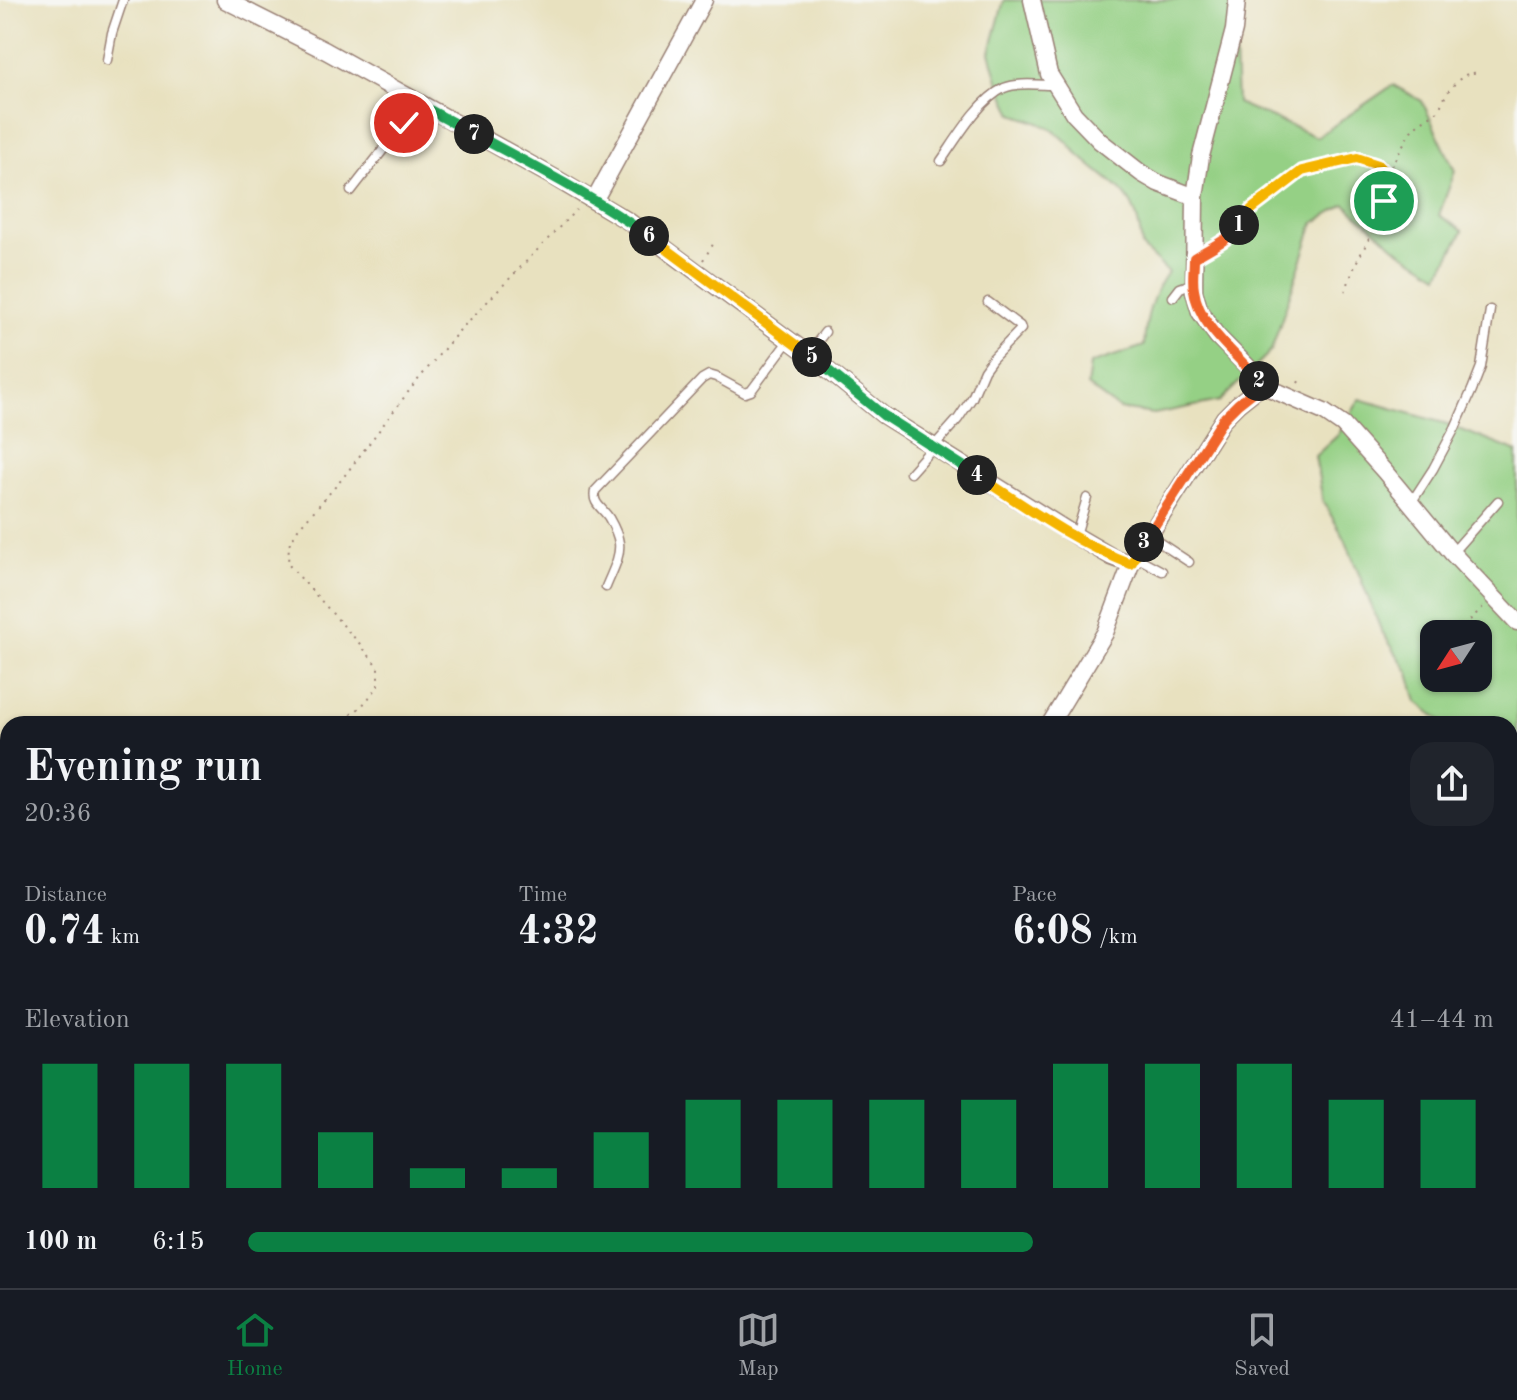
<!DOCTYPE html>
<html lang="en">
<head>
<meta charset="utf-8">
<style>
  :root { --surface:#171b24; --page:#20242c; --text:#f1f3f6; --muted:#9ea1a6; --line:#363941; --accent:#0b8043 }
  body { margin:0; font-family:"Old Standard TT",serif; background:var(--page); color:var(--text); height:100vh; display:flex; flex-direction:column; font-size:30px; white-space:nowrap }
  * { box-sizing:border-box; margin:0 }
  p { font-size:26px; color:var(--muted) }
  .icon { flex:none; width:44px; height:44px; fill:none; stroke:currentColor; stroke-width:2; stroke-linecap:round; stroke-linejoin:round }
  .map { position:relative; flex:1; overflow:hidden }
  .details { position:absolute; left:0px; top:716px; width:1518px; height:572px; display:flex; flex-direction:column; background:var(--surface); border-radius:24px 24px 0 0; box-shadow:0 2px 6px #0004 }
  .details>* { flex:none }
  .needle { width:52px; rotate:234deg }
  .fabs { position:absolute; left:1420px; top:620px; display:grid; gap:16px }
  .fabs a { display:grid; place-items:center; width:72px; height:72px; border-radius:16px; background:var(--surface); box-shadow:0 2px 6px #0004; font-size:40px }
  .pin { position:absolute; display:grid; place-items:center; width:68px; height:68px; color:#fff; margin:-34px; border:4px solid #fff; border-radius:50%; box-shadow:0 2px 8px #0007 }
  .km { position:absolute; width:40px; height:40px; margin:-20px; border-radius:50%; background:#222; color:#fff; font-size:22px; line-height:40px; text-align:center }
  .round { display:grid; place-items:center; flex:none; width:84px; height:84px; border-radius:24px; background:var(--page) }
  .headline { display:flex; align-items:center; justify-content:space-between; height:136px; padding:0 24px }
  h1 { font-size:44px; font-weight:800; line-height:60px }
  .figures { display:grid; grid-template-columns:repeat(3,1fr); gap:12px; height:136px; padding:8px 24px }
  .figures div { display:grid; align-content:center }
  .figures b { font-size:40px; font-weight:800 }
  .figures small { font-size:22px; font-weight:400 }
  .figures p { font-size:22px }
  .chart { height:224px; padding:16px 24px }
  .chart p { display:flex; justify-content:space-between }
  .chart svg { width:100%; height:144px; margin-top:8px; stroke:var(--accent); stroke-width:6 }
  ul { padding:0 24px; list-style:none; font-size:26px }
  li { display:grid; grid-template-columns:128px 96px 1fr; align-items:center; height:60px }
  li i { height:20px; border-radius:10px; background:var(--accent) }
  .tabs { display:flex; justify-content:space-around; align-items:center; height:112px; border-top:2px solid var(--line); background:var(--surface); font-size:22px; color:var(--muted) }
  .tabs a { display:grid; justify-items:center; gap:4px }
  .tabs .current { color:var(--accent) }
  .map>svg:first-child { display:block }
</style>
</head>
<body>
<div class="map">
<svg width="1517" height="1288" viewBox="0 0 1517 1288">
  <rect width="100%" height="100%" fill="#f6f6f2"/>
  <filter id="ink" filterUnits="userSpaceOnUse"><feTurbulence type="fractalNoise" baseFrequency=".0125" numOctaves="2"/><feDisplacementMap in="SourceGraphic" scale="16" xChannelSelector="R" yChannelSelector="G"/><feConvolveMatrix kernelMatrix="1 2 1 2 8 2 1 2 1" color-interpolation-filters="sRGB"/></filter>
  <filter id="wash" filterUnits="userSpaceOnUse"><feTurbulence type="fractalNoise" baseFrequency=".006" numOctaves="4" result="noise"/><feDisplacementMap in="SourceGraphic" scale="32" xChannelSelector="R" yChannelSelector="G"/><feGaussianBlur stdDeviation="1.8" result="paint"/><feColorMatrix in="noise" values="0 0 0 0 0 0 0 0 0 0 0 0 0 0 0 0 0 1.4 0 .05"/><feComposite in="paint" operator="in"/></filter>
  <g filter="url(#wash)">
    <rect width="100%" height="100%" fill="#e8e1bf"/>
    <!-- green -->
    <path fill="#95d085" stroke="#707858" stroke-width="2" fill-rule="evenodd" d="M 1004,0 L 1233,0 L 1237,103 L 1317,137 L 1393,85 L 1422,101 L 1455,171 L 1439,215 L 1463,231 L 1439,275 L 1400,251 L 1345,204 L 1314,223 L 1271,351 L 1220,401 L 1154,414 L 1119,409 L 1087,386 L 1090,364 L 1144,346 C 1146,316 1151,296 1168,272 L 1142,247 C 1137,191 1119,191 1081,157 C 1075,152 1070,144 1064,139 C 1050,125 1031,120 1013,114 L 999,84 L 990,52 Z
      M 1360,399 L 1447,424 L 1517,452 L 1517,774 L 1510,770 L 1510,724 L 1445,724 L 1417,702 L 1409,673 L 1381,630 L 1345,539 L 1323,502 L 1315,456 L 1338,435 ZM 1434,634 L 1478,634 L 1478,678 L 1434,678 Z
      M 1517,860 L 1517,1013 L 1510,1034 L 1510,867 Z"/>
  </g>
  <g filter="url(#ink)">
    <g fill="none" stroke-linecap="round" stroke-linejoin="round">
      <!-- service casing -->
      <g stroke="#998075" stroke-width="11">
        <path id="service" d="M 107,60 L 112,33 L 123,0
          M 941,161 C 957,138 979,100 1004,88 C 1018,82 1039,85 1055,85
          M 351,191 L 404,123 L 424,107
          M 1173,297 L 1180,288 L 1194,283
          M 808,354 L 825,332
          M 910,473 L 958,419 L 972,398 L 984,370 L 992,359 L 1021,329 L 1020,326 L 988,302
          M 1411,503 L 1433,469 L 1455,428 L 1472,390 L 1481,367 L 1490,310
          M 1076,535 L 1087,498
          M 1148,535 L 1189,562
          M 1452,553 L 1498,501
          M 1136,557 L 1162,571
          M 606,587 C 611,574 621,557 619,543 C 618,535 613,525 609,518 C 603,508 592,504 595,491 L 702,379 L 709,375 L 716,377 L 745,393 L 751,391 L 789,340"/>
      </g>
      <!-- minor casing -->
      <g stroke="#998075" stroke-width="19">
        <path id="minor" d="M 225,0 L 326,51 L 555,178 L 628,221 L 808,354 L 883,415 L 1076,536 L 1112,557 L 1131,564 L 1224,418 L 1238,404 L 1262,385
          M 1032,0 L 1049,74 L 1074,114 L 1100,141 L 1141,173 L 1158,183 L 1195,197
          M 1237,0 L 1234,30 L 1201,156 L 1195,197 L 1194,291 L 1200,312 L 1217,336 L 1247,366 L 1262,385 L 1324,412 L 1343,425 L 1385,472 L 1452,553 L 1517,622
          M 594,201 L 704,0
          M 1050,724 L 1105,633 L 1131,564
          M 1510,872 L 1517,864
          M 1510,1053 L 1517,1055
          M 538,1288 L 550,1280"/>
      </g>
      <!-- path -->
      <path stroke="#998075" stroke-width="2" stroke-dasharray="2 6" stroke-linecap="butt" d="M 1387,173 L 1411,131 L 1418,124 L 1438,111 L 1447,93 L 1457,81 L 1467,74 L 1480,72
        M 1211,247 L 1234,234 L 1243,219 L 1252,209 L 1302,171 L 1357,158 L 1378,165 L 1387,174 L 1389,185 L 1369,239 L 1356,263 L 1345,292
        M 703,260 L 714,243
        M 1298,383 L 1302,376
        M 1470,620 L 1483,607
        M 338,724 L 361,707 L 378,687 L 378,667 L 360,644 L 288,564 L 289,544 L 298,529 L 342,479 L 412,387 L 459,331 L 576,210
        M 258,1288 L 259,1280"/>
      <!-- service -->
      <use href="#service" stroke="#fff" stroke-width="8"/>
      <!-- minor -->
      <use href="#minor" stroke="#fff" stroke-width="16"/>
    </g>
  </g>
  <g fill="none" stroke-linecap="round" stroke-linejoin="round" filter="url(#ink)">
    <!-- split-1 casing -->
    <g stroke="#fff" stroke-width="16">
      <path id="split-1" d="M 1239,225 L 1252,209 L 1302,171 L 1357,158 L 1378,165 L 1387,174 L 1389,185 L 1384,201"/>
    </g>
    <!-- split-2 casing -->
    <g stroke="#fff" stroke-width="16">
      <path id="split-2" d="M 1239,225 C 1230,240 1209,248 1194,258 C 1194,269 1192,280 1194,290 C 1199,328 1237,353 1259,381"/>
    </g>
    <!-- split-3 casing -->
    <g stroke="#fff" stroke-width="16">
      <path id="split-3" d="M 1144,542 L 1224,418 L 1238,404 L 1262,385 L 1259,381"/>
    </g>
    <!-- split-4 casing -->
    <g stroke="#fff" stroke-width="16">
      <path id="split-4" d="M 977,475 C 1026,507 1076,543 1131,564 L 1144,542"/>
    </g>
    <!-- split-5 casing -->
    <g stroke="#fff" stroke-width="16">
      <path id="split-5" d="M 812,357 L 883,415 L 977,475"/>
    </g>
    <!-- split-6 casing -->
    <g stroke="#fff" stroke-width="16">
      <path id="split-6" d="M 649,236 L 812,357"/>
    </g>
    <!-- split-7 casing -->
    <g stroke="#fff" stroke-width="16">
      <path id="split-7" d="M 474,134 C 533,166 594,197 649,236"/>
    </g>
    <!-- split-8 casing -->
    <g stroke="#fff" stroke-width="16">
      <path id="split-8" d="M 404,123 L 424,107 L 474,134"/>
    </g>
    <!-- split-1 -->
    <use href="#split-1" stroke="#f5b400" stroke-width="10"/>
    <!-- split-2 -->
    <use href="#split-2" stroke="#f0652b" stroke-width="10"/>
    <!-- split-3 -->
    <use href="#split-3" stroke="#f0652b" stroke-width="10"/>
    <!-- split-4 -->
    <use href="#split-4" stroke="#f5b400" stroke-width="10"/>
    <!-- split-5 -->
    <use href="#split-5" stroke="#22a559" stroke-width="10"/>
    <!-- split-6 -->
    <use href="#split-6" stroke="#f5b400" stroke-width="10"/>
    <!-- split-7 -->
    <use href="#split-7" stroke="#22a559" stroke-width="10"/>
    <!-- split-8 -->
    <use href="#split-8" stroke="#22a559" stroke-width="10"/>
  </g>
</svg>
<div class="fabs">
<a><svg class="needle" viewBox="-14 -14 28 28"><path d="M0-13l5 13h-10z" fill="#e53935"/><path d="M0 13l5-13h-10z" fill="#9ea1a6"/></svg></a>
</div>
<div class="pin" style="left:1384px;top:201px;background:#1e9e55"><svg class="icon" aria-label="arrive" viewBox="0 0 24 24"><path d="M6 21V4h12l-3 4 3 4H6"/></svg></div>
<div class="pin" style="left:404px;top:123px;background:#d93025"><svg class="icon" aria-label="check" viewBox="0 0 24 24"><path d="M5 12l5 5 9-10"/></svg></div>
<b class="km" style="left:1239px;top:225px">1</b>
<b class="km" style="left:1259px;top:381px">2</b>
<b class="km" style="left:1144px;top:542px">3</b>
<b class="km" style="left:977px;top:475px">4</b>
<b class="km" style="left:812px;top:357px">5</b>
<b class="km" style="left:649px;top:236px">6</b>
<b class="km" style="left:474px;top:134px">7</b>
<section class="details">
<div class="headline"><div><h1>Evening run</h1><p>20:36</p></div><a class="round"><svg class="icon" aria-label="share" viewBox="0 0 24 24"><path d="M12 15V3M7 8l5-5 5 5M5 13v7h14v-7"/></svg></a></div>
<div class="figures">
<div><p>Distance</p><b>0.74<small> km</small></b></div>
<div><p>Time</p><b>4:32</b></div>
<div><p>Pace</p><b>6:08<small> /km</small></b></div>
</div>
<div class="chart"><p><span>Elevation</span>41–44 m</p>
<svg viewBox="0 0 160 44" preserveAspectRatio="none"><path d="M5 44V6M15 44V6M25 44V6M35 44V27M45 44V38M55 44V38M65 44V27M75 44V17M85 44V17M95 44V17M105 44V17M115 44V6M125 44V6M135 44V6M145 44V17M155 44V17"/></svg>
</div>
<ul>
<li><b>100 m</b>6:15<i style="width:63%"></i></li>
</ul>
</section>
</div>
<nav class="tabs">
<a class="current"><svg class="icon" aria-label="home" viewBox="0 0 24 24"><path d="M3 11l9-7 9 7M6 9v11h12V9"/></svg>Home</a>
<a><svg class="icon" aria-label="map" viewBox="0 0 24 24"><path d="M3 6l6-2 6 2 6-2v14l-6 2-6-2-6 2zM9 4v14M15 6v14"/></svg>Map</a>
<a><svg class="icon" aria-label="saved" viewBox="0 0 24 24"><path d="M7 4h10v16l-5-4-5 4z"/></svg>Saved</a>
</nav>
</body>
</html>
